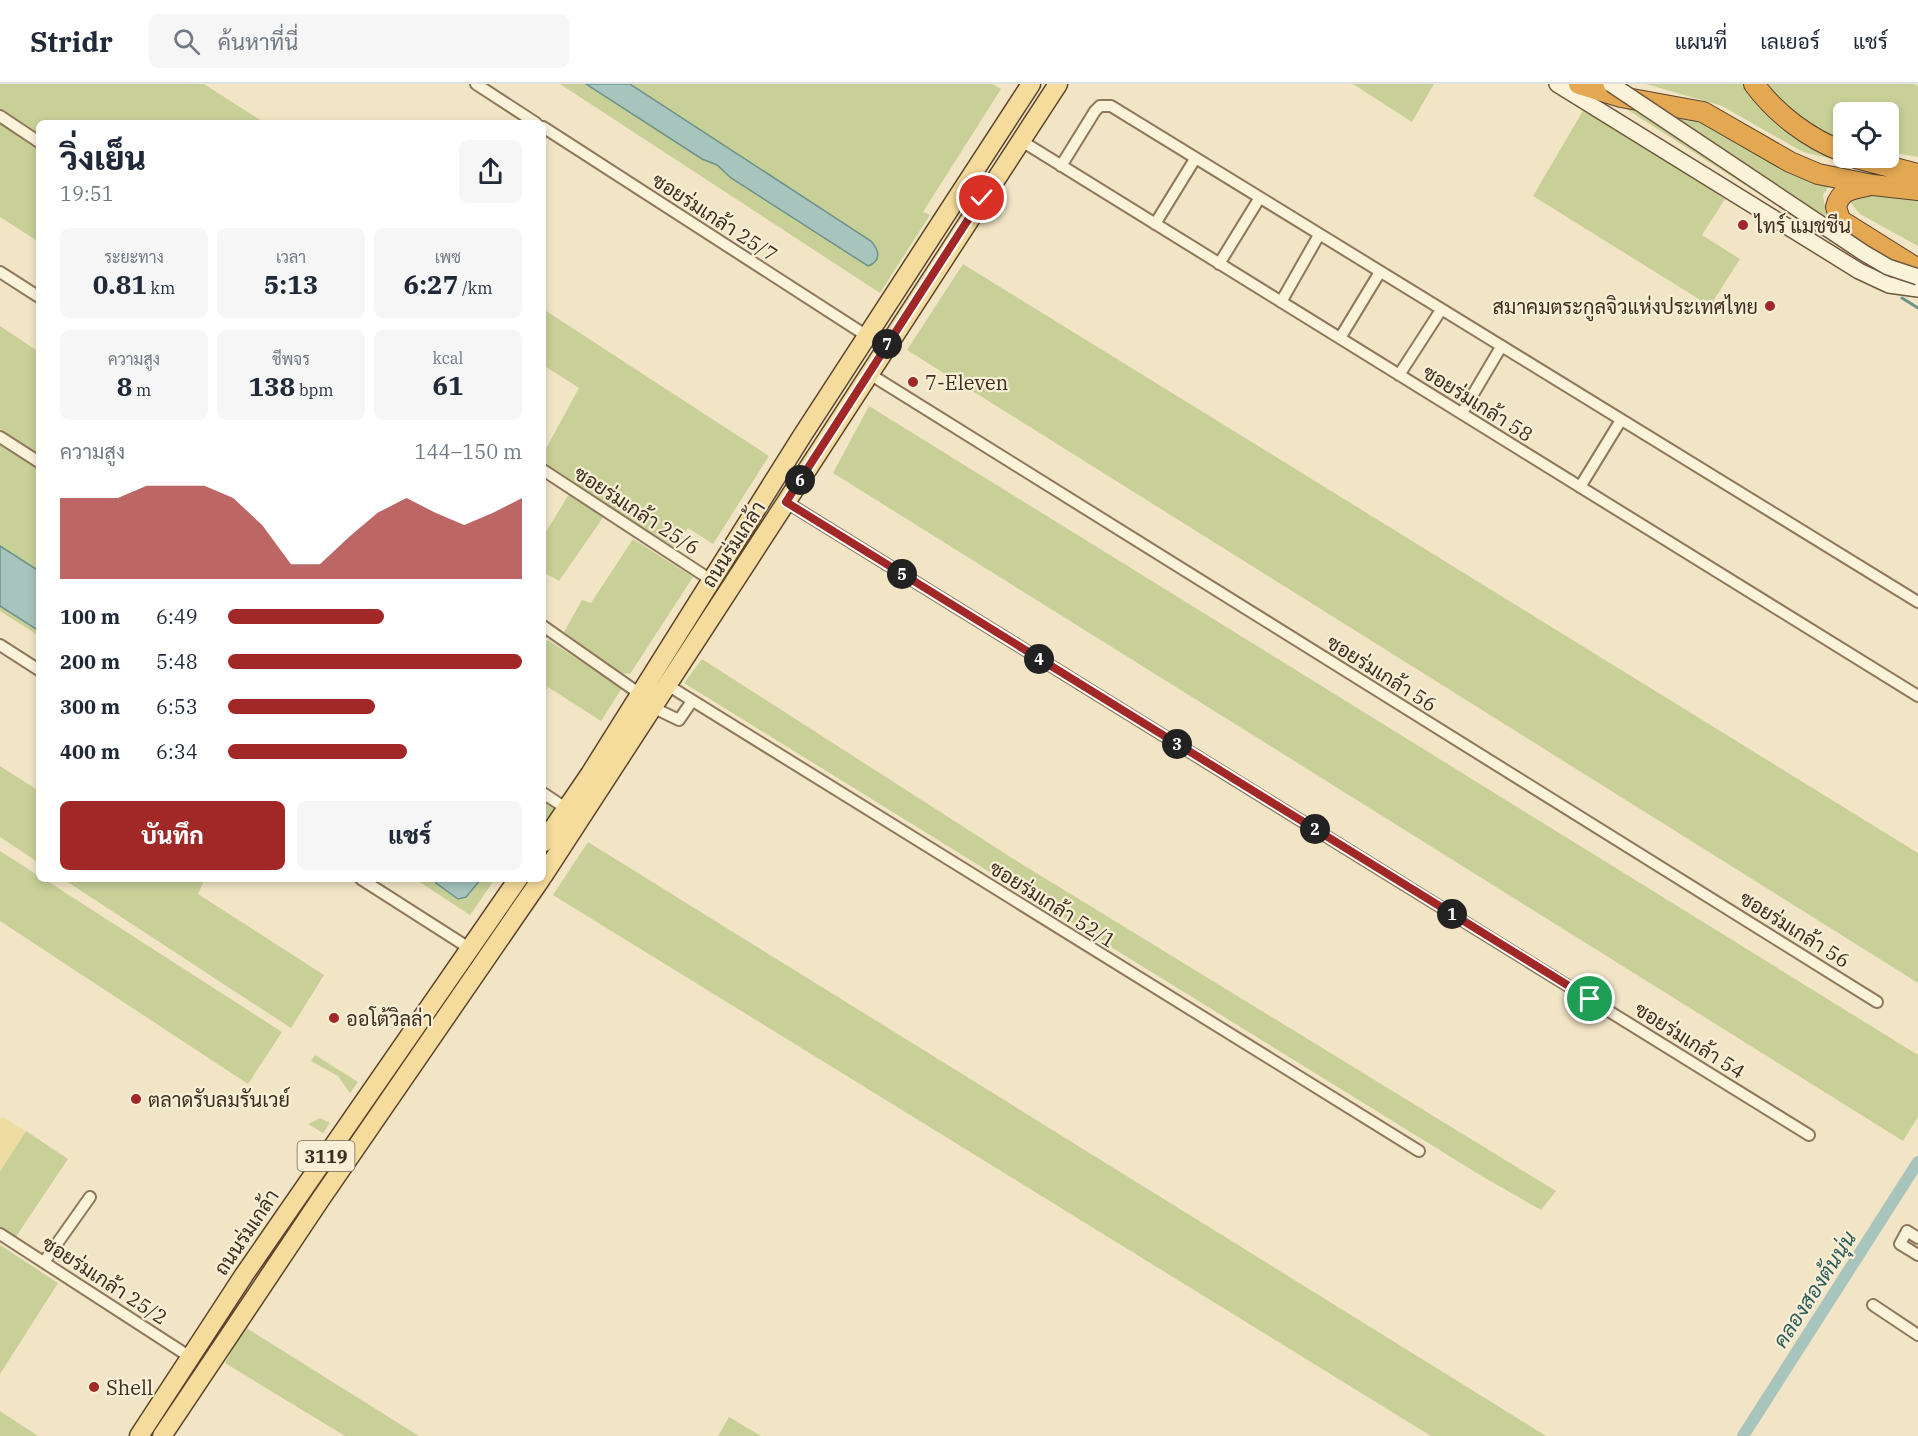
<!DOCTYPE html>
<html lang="th">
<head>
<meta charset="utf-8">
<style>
  :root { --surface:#fff; --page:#f6f6f7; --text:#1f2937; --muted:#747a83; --line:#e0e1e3; --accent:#a12826 }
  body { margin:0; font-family:"IBM Plex Serif",Sarabun,serif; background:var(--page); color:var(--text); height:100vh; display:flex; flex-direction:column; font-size:22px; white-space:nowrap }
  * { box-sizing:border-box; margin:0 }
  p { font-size:20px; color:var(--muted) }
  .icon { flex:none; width:33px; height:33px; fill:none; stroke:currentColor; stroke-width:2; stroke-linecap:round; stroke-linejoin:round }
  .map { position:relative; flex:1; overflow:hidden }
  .drawer { position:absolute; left:36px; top:36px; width:510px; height:762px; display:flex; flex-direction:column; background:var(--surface); border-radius:9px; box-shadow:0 3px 9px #0003 }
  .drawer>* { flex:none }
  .controls { position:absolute; left:1833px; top:18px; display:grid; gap:12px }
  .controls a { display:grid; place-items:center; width:66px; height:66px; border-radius:9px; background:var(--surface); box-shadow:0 3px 9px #0003; font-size:30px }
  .pin { position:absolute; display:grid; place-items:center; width:51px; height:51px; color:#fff; margin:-26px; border:3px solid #fff; border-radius:50%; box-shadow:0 2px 6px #0007 }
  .km { position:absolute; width:30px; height:30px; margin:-15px; border-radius:50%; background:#222; color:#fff; font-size:16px; line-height:30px; text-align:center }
  .round { display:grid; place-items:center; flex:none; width:63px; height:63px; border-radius:9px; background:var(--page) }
  .head { display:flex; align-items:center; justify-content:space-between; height:102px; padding:0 24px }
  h1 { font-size:33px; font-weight:800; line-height:45px }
  .figures { display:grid; grid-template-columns:repeat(3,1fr); gap:9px; height:102px; padding:6px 24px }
  .figures div { display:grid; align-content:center; border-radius:9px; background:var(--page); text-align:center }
  .figures b { font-size:26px; font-weight:800 }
  .figures small { font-size:16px; font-weight:400 }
  .figures p { font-size:16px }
  .chart { height:168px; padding:12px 24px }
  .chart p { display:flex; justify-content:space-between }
  .chart svg { width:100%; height:108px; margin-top:6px; fill:var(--accent); opacity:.7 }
  .cta { display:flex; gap:12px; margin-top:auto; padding:12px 24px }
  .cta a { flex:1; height:69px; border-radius:9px; background:var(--accent); color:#fff; font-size:24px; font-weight:800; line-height:69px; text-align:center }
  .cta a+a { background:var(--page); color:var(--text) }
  ul { padding:0 24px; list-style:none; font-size:20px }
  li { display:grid; grid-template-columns:96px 72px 1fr; align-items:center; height:45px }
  li i { height:15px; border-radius:8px; background:var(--accent) }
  header { display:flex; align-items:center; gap:36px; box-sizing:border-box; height:84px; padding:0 30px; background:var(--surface); border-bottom:2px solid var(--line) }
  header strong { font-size:28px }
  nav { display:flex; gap:33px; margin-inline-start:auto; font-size:21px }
  .search { width:420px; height:54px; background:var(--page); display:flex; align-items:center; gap:15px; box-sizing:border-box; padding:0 21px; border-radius:9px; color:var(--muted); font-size:22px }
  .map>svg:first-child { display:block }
</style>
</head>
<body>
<header>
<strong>Stridr</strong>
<div class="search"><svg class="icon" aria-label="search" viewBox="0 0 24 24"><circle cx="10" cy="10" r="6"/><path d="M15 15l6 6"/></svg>ค้นหาที่นี่</div>
<nav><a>แผนที่</a><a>เลเยอร์</a><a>แชร์</a></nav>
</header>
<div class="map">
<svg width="1918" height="1352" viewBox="0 0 1918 1352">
  <rect width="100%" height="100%" fill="#f1e5c5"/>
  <!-- green -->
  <path fill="#c8d098" d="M 0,0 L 204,0 L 265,39 L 39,39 L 39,158 L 0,133 Z
    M 560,0 L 586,0 L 702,75 L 717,81 L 731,94 L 871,157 L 630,0 L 993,0 L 1001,5 L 923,128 L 930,131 L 880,209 Z
    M 1353,0 L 1434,0 L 1412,38 Z
    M 1646,0 L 1914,0 L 1918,2 L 1918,73 L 1889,68 L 1888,28 L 1844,28 L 1844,74 L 1873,85 L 1803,68 L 1722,22 Z
    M 1617,19 L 1706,34 L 1829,102 L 1823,111 L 1826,129 L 1842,146 L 1854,171 Z
    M 1584,25 L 1650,64 L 1725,115 L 1702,151 L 1740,175 L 1710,222 L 1533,112 Z
    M 1872,107 L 1918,114 L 1918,162 L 1860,130 L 1850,118 L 1851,110 Z
    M 963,180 L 1918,769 L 1918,899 L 907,266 Z
    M 543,225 L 769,372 L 713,460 L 688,444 L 675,464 L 543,380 L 543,370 L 579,304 L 543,281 Z
    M 0,242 L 39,268 L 39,371 L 0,345 Z
    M 869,322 L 1918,971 L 1918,1033 L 1903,1057 L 833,389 Z
    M 0,358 L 39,383 L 39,487 L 0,462 Z
    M 569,410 L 604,432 L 559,497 L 543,488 L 543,453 Z
    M 633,455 L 693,493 L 630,590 L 622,589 L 564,548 L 582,516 L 591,519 Z
    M 0,522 L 39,547 L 39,552 L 0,527 Z
    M 548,556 L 622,604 L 601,637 L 548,603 L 543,612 L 543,563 Z
    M 702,575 L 1012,774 L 1556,1107 L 1541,1126 L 1480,1091 L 684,599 Z
    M 0,682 L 39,707 L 39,779 L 0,753 Z
    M 543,714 L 555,722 L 543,740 Z
    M 588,758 L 1546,1352 L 1431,1352 L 553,811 Z
    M 0,767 L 39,792 L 39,795 L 44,795 L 282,948 L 248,1000 L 0,837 Z
    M 63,795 L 175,795 L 179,798 L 181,795 L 205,795 L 198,810 L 324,891 L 291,944 Z
    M 415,795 L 436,795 L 436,799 L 466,813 L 481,795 L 495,795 L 470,831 Z
    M 315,971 L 358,998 L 350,1009 L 338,992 L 311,977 Z
    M 320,1034 L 330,1039 L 323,1049 L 308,1040 Z
    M 26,1047 L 68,1075 L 15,1154 L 0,1145 L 0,1087 Z
    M 0,1161 L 58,1199 L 0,1290 Z
    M 245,1243 L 419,1352 L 345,1352 L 225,1279 Z
    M 0,1327 L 38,1352 L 0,1352 Z
    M 729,1333 L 761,1352 L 718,1352 Z"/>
  <!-- sand -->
  <path fill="#eedca1" d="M 3,1033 L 26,1047 L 0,1087 L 0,1036 Z"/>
  <!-- water -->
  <path fill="#a7c4bd" stroke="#6d948b" stroke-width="1.5" d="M 586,0 L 630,0 L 871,157 C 879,166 882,177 868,182 L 731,94 L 717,81 L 702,75 Z
    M 0,462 L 39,487 L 39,547 L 0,522 Z
    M 436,795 L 481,795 L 466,813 L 458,815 L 436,799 Z"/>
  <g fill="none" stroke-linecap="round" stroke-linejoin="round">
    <!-- stream -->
    <path stroke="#6d948b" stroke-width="3" d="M 1902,214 L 1918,224"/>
    <!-- canal -->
    <path stroke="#a7c4bd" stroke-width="12" d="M 1743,1352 L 1918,1078"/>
    <!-- street casing -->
    <g stroke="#8e775a" stroke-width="14">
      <path id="street" d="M 476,0 L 536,39
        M 0,32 L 39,58
        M 543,43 L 867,252
        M 1020,56 L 1918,612
        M 1061,82 L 1095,27 L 1100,22 L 1111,22 L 1918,518
        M 1155,140 L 1195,75
        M 1219,180 L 1259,115
        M 0,188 L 39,213
        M 1281,218 L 1319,151
        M 1340,254 L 1380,188
        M 868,289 L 1877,918
        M 1399,291 L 1441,226
        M 1462,329 L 1501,263
        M 0,353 L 39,378
        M 543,386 L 711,496
        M 1580,403 L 1621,336
        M 786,418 L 1809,1051
        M 543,542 L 640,610
        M 0,561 L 39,586
        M 669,602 L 1419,1067
        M 654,624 L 679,636 L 692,617
        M 543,709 L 567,725
        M 361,795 L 469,864
        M 0,1150 L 190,1273
        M 1918,1154 L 1907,1147 L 1900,1160 L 1918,1171
        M 44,1178 L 90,1113
        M 1873,1221 L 1918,1251"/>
    </g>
    <!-- secondary casing -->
    <g stroke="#70583d" stroke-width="18">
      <path id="secondary" d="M 1557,0 L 1859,187 L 1889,201 L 1918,205"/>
    </g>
    <!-- primary casing -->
    <g stroke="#5b442e" stroke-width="21">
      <path id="primary" d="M 543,759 L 590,690 L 802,352 L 1031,0
        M 543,792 L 1058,0
        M 139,1352 L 244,1191 L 518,795
        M 162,1352 L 320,1116 L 541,795"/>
    </g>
    <!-- highway casing -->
    <g stroke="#5b442e" stroke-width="22">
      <path id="highway" d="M 1579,0 L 1621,13 L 1703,28 L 1790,78 L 1818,90 L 1873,101 L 1918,106
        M 1754,0 C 1776,30 1809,55 1844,68
        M 1856,74 L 1918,90
        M 1867,102 C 1852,105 1840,106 1836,123 L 1840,136 L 1918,185"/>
    </g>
    <!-- street -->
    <use href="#street" stroke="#fbf2da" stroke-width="10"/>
    <!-- secondary -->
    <use href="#secondary" stroke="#fbf2da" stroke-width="15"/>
    <!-- primary -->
    <use href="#primary" stroke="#f6dc9c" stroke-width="18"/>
    <!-- highway -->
    <use href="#highway" stroke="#e4a852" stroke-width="20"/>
    <!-- secondary-bridge casing -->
    <g stroke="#70583d" stroke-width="18" stroke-linecap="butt">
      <path id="secondary-bridge" d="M 1611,0 L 1864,169 L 1888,183 L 1918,193"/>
    </g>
    <!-- secondary-bridge -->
    <use href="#secondary-bridge" stroke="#fbf2da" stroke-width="15"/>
  </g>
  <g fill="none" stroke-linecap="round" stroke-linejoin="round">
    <!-- route casing -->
    <g stroke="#fff" stroke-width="12">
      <path id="route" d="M 982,114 L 786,418 L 1590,915"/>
    </g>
    <!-- route -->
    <use href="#route" stroke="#a12826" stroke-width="8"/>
  </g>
  <!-- markers -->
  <g fill="#a12826" stroke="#f8efd6" stroke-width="2">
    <circle cx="1743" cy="141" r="6"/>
    <circle cx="1770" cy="222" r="6"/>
    <circle cx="913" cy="298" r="6"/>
    <circle cx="334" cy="934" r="6"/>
    <circle cx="136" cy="1015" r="6"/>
    <circle cx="94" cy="1303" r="6"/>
  </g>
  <g text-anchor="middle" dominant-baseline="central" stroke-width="4.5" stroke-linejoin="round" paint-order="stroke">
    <!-- shield labels -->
    <rect fill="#f8efd6" stroke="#756856" stroke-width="1.5" x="297.5" y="1057" width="57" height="30" rx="4.5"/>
    <g font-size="18" font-weight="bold" fill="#3d2e1f">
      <text x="326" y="1072">3119</text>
    </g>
    <!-- street labels -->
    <g font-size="20" fill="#3d2e1f" stroke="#f8efd6">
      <text transform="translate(715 133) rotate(33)">ซอยร่มเกล้า 25/7</text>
      <text transform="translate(1478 319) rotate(32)">ซอยร่มเกล้า 58</text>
      <text transform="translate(637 426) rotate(33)">ซอยร่มเกล้า 25/6</text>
      <text transform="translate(733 460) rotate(-57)">ถนนร่มเกล้า</text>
      <text transform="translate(1382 589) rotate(32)">ซอยร่มเกล้า 56</text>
      <text transform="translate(1053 820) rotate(32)">ซอยร่มเกล้า 52/1</text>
      <text transform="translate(1795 845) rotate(32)">ซอยร่มเกล้า 56</text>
      <text transform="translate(1690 956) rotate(32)">ซอยร่มเกล้า 54</text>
      <text transform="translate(246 1148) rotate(-56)">ถนนร่มเกล้า</text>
      <text transform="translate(105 1196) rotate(33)">ซอยร่มเกล้า 25/2</text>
    </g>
    <!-- poi labels -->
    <g font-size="20" fill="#3d2e1f" stroke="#f8efd6" text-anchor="start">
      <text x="1755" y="141">ไทร์ แมชชีน</text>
      <text x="1758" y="222" text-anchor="end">สมาคมตระกูลจิวแห่งประเทศไทย</text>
      <text x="925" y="298">7-Eleven</text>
      <text x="346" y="934">ออโต้วิลล่า</text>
      <text x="148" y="1015">ตลาดรับลมรันเวย์</text>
      <text x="106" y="1303">Shell</text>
    </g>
    <!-- water labels -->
    <g font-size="21" font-style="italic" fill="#2d5e5c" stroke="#f8efd6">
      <text transform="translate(1814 1205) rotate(-57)">คลองสองต้นนุ่น</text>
    </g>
  </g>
</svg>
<div class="controls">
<a><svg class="icon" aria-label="locate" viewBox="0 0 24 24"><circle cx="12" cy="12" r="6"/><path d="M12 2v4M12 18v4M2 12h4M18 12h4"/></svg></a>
</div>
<div class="pin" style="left:1590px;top:915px;background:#1e9e55"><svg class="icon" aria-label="arrive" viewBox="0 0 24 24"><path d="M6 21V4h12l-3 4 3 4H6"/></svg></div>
<div class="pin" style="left:982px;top:114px;background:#d93025"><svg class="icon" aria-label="check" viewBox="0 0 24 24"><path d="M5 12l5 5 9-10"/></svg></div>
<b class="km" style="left:1452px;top:830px">1</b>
<b class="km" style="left:1315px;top:745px">2</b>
<b class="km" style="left:1177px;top:660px">3</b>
<b class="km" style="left:1039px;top:575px">4</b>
<b class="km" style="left:902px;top:490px">5</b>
<b class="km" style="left:800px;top:396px">6</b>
<b class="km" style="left:887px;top:260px">7</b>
<section class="drawer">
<div class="head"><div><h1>วิ่งเย็น</h1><p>19:51</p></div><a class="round"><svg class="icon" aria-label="share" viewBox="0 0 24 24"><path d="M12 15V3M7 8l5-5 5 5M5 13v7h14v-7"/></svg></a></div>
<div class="figures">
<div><p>ระยะทาง</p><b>0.81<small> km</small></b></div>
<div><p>เวลา</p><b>5:13</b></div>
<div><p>เพซ</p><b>6:27<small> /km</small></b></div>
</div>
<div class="figures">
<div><p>ความสูง</p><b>8<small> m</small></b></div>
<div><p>ชีพจร</p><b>138<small> bpm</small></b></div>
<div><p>kcal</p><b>61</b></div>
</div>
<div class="chart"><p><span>ความสูง</span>144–150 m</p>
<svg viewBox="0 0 160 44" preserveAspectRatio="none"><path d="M0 44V11L10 11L20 11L30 6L40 6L50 6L60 11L70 22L80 38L90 38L100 27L110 17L120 11L130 17L140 22L150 17L160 11V44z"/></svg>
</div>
<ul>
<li><b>100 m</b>6:49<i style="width:53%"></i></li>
<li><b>200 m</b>5:48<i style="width:100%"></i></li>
<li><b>300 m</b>6:53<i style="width:50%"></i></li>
<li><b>400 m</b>6:34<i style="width:61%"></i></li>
</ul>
<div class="cta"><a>บันทึก</a><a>แชร์</a></div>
</section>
</div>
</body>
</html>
